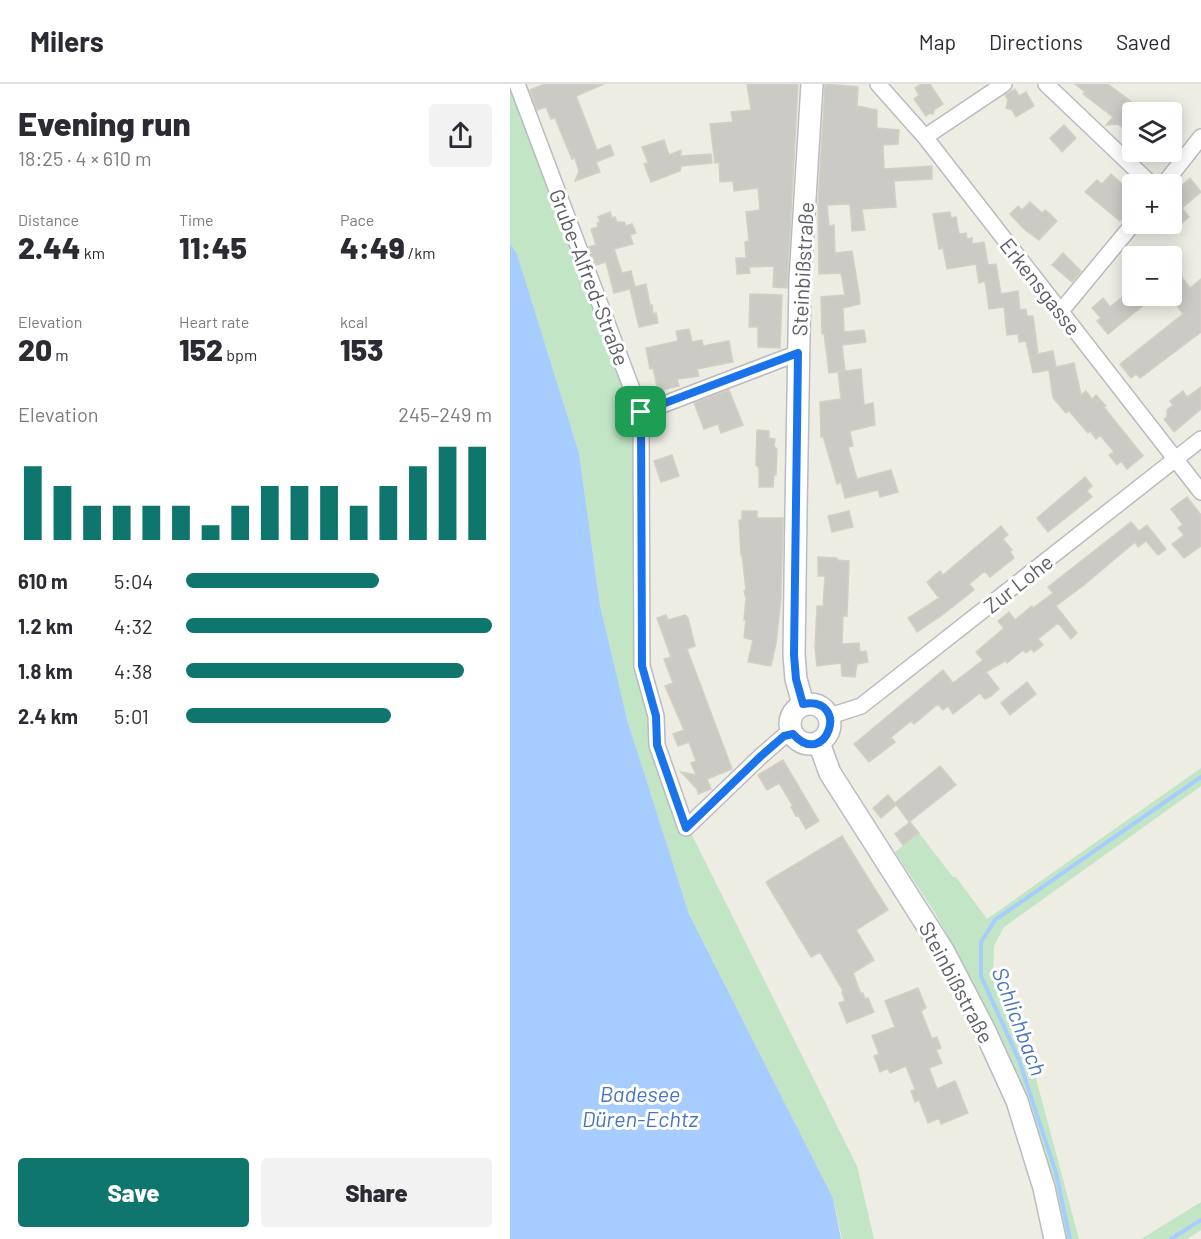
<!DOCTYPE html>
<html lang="en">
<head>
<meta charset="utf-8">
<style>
  :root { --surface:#fff; --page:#f2f2f3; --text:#2b2b33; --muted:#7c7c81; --line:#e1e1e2; --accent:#0f766e }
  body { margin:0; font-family:Barlow,sans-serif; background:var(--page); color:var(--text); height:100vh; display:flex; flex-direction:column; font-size:22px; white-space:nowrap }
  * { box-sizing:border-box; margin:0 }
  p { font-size:20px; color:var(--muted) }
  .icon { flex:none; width:33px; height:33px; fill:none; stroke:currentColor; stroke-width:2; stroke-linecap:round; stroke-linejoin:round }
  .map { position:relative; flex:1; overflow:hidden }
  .details { display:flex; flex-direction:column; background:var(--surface); width:510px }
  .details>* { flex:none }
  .tools { position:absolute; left:612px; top:18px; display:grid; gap:12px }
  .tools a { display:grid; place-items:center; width:60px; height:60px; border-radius:6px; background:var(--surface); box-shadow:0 3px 15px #0003; font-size:30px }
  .pin { position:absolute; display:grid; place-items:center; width:51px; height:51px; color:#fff; margin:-26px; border-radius:12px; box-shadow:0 3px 9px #0006 }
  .round { display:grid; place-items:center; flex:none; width:63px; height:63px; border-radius:6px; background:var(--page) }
  .head { display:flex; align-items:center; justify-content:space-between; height:102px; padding:0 18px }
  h1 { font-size:33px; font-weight:800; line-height:45px }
  .stats { display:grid; grid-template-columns:repeat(3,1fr); gap:9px; height:102px; padding:6px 18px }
  .stats div { display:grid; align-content:center }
  .stats b { font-size:30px; font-weight:800 }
  .stats small { font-size:16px; font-weight:400 }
  .stats p { font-size:16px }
  .chart { height:168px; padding:12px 18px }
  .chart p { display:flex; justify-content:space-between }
  .chart svg { width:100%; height:108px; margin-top:6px; stroke:var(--accent); stroke-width:6 }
  .button { display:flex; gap:12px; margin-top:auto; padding:12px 18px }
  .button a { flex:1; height:69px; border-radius:6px; background:var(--accent); color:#fff; font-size:24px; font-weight:800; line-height:69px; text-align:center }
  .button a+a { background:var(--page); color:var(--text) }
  ul { padding:0 18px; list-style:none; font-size:20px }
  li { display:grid; grid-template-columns:96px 72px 1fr; align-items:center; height:45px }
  li i { height:15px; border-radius:8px; background:var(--accent) }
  header { display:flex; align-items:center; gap:36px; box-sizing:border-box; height:84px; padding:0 30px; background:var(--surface); border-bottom:2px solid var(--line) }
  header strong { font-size:28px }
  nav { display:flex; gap:33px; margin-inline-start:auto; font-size:21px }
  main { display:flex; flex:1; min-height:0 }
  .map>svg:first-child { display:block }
</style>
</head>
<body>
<header>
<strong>Milers</strong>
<nav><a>Map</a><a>Directions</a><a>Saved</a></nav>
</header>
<main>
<section class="details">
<div class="head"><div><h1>Evening run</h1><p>18:25 · 4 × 610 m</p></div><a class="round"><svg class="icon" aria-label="share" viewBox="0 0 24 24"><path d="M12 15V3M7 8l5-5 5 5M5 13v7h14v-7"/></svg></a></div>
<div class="stats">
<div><p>Distance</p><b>2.44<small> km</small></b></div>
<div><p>Time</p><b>11:45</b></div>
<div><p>Pace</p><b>4:49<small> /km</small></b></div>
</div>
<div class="stats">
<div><p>Elevation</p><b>20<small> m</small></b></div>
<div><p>Heart rate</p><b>152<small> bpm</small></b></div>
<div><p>kcal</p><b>153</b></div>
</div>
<div class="chart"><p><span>Elevation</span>245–249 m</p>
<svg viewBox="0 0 160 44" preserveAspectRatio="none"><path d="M5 44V14M15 44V22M25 44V30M35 44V30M45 44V30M55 44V30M65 44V38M75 44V30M85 44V22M95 44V22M105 44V22M115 44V30M125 44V22M135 44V14M145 44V6M155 44V6"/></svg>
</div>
<ul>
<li><b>610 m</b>5:04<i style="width:63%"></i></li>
<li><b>1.2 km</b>4:32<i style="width:100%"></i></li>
<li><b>1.8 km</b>4:38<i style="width:91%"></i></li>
<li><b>2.4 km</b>5:01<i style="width:67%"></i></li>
</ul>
<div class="button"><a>Save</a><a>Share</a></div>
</section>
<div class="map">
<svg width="691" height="1155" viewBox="0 0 691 1155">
  <rect width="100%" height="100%" fill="#eeede4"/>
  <!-- green -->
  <path fill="#c1e5c5" d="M 0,0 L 129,337 L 130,597 L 151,689 L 347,1082 L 364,1155 L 332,1155 L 323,1114 L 179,830 L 117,635 L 90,521 L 69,369 L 7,170 L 0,159 Z
    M 691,684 L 691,702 L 494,843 L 484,862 L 483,897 L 521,976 L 569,1155 L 553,1155 L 441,862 L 442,860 L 425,829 L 385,768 L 409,749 L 443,793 L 446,793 L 477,835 Z
    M 691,1118 L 691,1146 L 677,1155 L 631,1155 Z"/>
  <!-- water -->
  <path fill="#a6cdfd" d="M 0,159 L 7,170 L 69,369 L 90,521 L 117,635 L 179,830 L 323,1114 L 331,1155 L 0,1155 Z"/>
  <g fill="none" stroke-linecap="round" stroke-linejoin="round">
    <!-- stream -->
    <path stroke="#a6cdfd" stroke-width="4" d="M 560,1155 L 546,1089 L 509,976 L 471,892 L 471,858 L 485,836 L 691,693
      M 661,1155 L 691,1136"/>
  </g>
  <!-- building -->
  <path fill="#cccac4" stroke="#d3d0c3" stroke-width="1.5" d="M 35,0 L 94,0 L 66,12 L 87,66 L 100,61 L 104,71 L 86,78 L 90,88 L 65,97 L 69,87 L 65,74 L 62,75 L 45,34 L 41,35 L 36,23 L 27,26 L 20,6 Z
    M 237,0 L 288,0 L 277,204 L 263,203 L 264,182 L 239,183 L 240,189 L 227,190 L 226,174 L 236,174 L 235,158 L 239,157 L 236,128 L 250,126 L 248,104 L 224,107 L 223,97 L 210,98 L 209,78 L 205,79 L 200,40 L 223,38 L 221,28 L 241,26 Z
    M 315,0 L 348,3 L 347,22 L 367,26 L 367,44 L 389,46 L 388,60 L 373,61 L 374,85 L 422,82 L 422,95 L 384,97 L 386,123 L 352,125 L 355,146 L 342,147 L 340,120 L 317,121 L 319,142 L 324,141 L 325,169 L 342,167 L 349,209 L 350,220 L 333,224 L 334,248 L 354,246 L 356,258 L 332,261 L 335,287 L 319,289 L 314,249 L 312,250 L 311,213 L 335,211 L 331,189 L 309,190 L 308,119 Z
    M 411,0 L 420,0 L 433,20 L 424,26 L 423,30 L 420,29 L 416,32 L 404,15 L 409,11 L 405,4 Z
    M 565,0 L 598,0 L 635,28 L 622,28 L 622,51 L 608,40 L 596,41 L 603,33 L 573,10 L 575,8 Z
    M 505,5 L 509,12 L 516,8 L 524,22 L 506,33 L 502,26 L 496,24 L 498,16 L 495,11 Z
    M 554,41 L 566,54 L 552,68 L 540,54 Z
    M 154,56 L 159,71 L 171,66 L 171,72 L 201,70 L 202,79 L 171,82 L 170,87 L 141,98 L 134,80 L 138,79 L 132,63 Z
    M 601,90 L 622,109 L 611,124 L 617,129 L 610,137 L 575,108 L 587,96 L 592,100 Z
    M 680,94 L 691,108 L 672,124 L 679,133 L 662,147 L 662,111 Z
    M 520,118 L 532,129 L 535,126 L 539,129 L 547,137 L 529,156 L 515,146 L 500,130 L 508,122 L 512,126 Z
    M 100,128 L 102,134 L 105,133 L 107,138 L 114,138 L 116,142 L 122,140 L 126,149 L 120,151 L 123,160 L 104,165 L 112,189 L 121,187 L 125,203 L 136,200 L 140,221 L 142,221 L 143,230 L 146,229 L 148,239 L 129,243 L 120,205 L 104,209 L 96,178 L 86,181 L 79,163 L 86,161 L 81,145 L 88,143 L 87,139 L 90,138 L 88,133 Z
    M 440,128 L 441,134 L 446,133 L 449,150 L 456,149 L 457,155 L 462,154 L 462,160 L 474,158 L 478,181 L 486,180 L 491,210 L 508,207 L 510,226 L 516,225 L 517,232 L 523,232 L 528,270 L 543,267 L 546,283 L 564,279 L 571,311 L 576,307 L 582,315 L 586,311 L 596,322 L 594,323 L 597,327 L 633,372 L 617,385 L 611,377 L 607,381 L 599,371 L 604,368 L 590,351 L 586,355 L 580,347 L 578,349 L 559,327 L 556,329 L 543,314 L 539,286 L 523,289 L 516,257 L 509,258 L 508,250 L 497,251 L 494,223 L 479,225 L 475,197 L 469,199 L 466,180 L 437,185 L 433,164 L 429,165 L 423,130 Z
    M 553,169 L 571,187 L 562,198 L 542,181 Z
    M 662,192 L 671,192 L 680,204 L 691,195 L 691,248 L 630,294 L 626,290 L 621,294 L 610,280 L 673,230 L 662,215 Z
    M 622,205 L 622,212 L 645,212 L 598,250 L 587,237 L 591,234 L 582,224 L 593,214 L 600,223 Z
    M 240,210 L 272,211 L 270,264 L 248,263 L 248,243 L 239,243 Z
    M 179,245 L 182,258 L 192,256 L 193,262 L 219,257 L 223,278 L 187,285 L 189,292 L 167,295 L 169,302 L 148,307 L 143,284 L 140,285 L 136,264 L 168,257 L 166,247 Z
    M 351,285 L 354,321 L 363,319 L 365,341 L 340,347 L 343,362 L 338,363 L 347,395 L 381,386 L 388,408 L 370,413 L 368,406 L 335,414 L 331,398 L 327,400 L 313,352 L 311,353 L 310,318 L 331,315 L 328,288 Z
    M 691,303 L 691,325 L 664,348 L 654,335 L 657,333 L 657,326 L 663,321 L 660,317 L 673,307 L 677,313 Z
    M 219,306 L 233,341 L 211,349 L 208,340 L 194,345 L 184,319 Z
    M 247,346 L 259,347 L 259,354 L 265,355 L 264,362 L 267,365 L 266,391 L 264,391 L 263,403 L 249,403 L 249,384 L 246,381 Z
    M 162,371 L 169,392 L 151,398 L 144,377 Z
    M 575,393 L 582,402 L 577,407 L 582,413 L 538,448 L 527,434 Z
    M 677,413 L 691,431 L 691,462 L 674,474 L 662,460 L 674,451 L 668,444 L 673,441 L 661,425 Z
    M 232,427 L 247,427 L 247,434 L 273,434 L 271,514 L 266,560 L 261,582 L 238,578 L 243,556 L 234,554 L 236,536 L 234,536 L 236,514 L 234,507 L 236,506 L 232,470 L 231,471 L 229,436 L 232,436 Z
    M 339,427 L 343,443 L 322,448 L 318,432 Z
    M 621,438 L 629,447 L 637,441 L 656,465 L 648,471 L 636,457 L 628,463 L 625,458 L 574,501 L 546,522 L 567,549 L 561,555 L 548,539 L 528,555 L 533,561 L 524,568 L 521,565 L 516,569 L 513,566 L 497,579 L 495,577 L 476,588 L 489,605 L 481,612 L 475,615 L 470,609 L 443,630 L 438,622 L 433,626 L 428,620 L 404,640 L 401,637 L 381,653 L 385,658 L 359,678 L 344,660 L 433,586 L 443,599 L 473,576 L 466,568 L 494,544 L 488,537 L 499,528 L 505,536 L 522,522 L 523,524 L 543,509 L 538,503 Z
    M 491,442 L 498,451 L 493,455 L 502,466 L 500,467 L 504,474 L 480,493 L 475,487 L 459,500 L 464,506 L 431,532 L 407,548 L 398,534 L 429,514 L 417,498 L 430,487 L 433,491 Z
    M 308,473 L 327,474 L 327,476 L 339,477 L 337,532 L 333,532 L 332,560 L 349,559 L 350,568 L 356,567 L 358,578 L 347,580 L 345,593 L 332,592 L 331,579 L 307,582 L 305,564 L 307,522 L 313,522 L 315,492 L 308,492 Z
    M 156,531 L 158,536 L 175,531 L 178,534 L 185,562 L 177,565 L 222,685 L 197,695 L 201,705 L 188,710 L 187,705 L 171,688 L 186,691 L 181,679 L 186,677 L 179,658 L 168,662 L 163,650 L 174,646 L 155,602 L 163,599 L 154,575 L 161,573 L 147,534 Z
    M 517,598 L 526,610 L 500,631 L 491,619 Z
    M 273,676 L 309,737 L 296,745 L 288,731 L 286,732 L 281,723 L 283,722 L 269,699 L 257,706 L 248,691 Z
    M 430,682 L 446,701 L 399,738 L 385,719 Z
    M 378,711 L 386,721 L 371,734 L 363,724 Z
    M 400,738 L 409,749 L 393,761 L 385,750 Z
    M 332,752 L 378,826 L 346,846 L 364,876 L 343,889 L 351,910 L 353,909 L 355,915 L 358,914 L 364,928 L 337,939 L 329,919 L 335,917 L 332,908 L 334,908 L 310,868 L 301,873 L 256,798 Z
    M 408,904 L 416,924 L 411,927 L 422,955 L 427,953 L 431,964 L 426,966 L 432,979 L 419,984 L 427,1005 L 445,997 L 458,1029 L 431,1040 L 429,1034 L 418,1039 L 409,1016 L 405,1018 L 401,1007 L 405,1005 L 396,982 L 380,989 L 378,984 L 370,988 L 364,972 L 369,970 L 362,952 L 385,943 L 375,917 Z"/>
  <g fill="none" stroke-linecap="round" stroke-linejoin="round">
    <!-- street casing -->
    <g stroke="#b9bbc0" stroke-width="18">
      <path id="street" d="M 7,0 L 131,329 L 132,582 L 146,632 L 147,661 L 176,744 L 251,672 L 274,652 L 283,650
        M 368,0 L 415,53 L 691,408
        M 536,0 L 641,100
        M 415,53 L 494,0
        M 654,100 L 691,53
        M 551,227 L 623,140
        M 131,329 L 288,269
        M 320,632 L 351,622 L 691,355"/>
    </g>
    <!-- secondary casing -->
    <g stroke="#babcc2" stroke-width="24">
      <path id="secondary" d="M280 640a20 20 0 1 1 40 0a20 20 0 1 1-40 0Z
        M 293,620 L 286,595 L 284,571 L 286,427 L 290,196 L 302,0
        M 309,659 L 320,689 L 434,868 L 475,947 L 507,1017 L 534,1104 L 545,1155"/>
    </g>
    <!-- street -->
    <use href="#street" stroke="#fff" stroke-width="15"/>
    <!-- secondary -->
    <use href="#secondary" stroke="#fff" stroke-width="21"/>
  </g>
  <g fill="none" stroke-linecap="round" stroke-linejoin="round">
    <!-- route casing -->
    <g stroke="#fff" stroke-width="12">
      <path id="route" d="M 288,269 L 284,571 L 286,595 L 293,620 C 342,612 316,687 283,650 L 274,652 L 251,672 L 176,744 L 147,661 L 146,632 L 132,582 L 131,328 Z"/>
    </g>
    <!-- route -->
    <use href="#route" stroke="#1a73e8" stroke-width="8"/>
  </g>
  <g text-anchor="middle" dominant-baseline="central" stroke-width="6" stroke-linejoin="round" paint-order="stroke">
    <!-- street labels -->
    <g font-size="21" fill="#5c5f65" stroke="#fff">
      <text transform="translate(292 185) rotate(-87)">Steinbißstraße</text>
      <text transform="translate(80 193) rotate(69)">Grube-Alfred-Straße</text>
      <text transform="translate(531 202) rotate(52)">Erkensgasse</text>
      <text transform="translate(508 499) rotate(-38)">Zur Lohe</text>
      <text transform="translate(447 898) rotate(62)">Steinbißstraße</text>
    </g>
    <!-- water labels -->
    <g font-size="22" font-style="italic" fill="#4875c1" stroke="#fff">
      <text transform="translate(510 937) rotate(69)">Schlichbach</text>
      <text x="130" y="1009">Badesee<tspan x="130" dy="25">Düren-Echtz</tspan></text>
    </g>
  </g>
</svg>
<div class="tools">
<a><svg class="icon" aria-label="layers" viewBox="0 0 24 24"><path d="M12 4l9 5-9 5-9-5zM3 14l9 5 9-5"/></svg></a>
<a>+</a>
<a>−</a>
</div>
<div class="pin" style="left:131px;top:328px;background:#1e9e55"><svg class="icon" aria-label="arrive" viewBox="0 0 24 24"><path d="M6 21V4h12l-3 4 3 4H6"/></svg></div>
</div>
</main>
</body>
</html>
